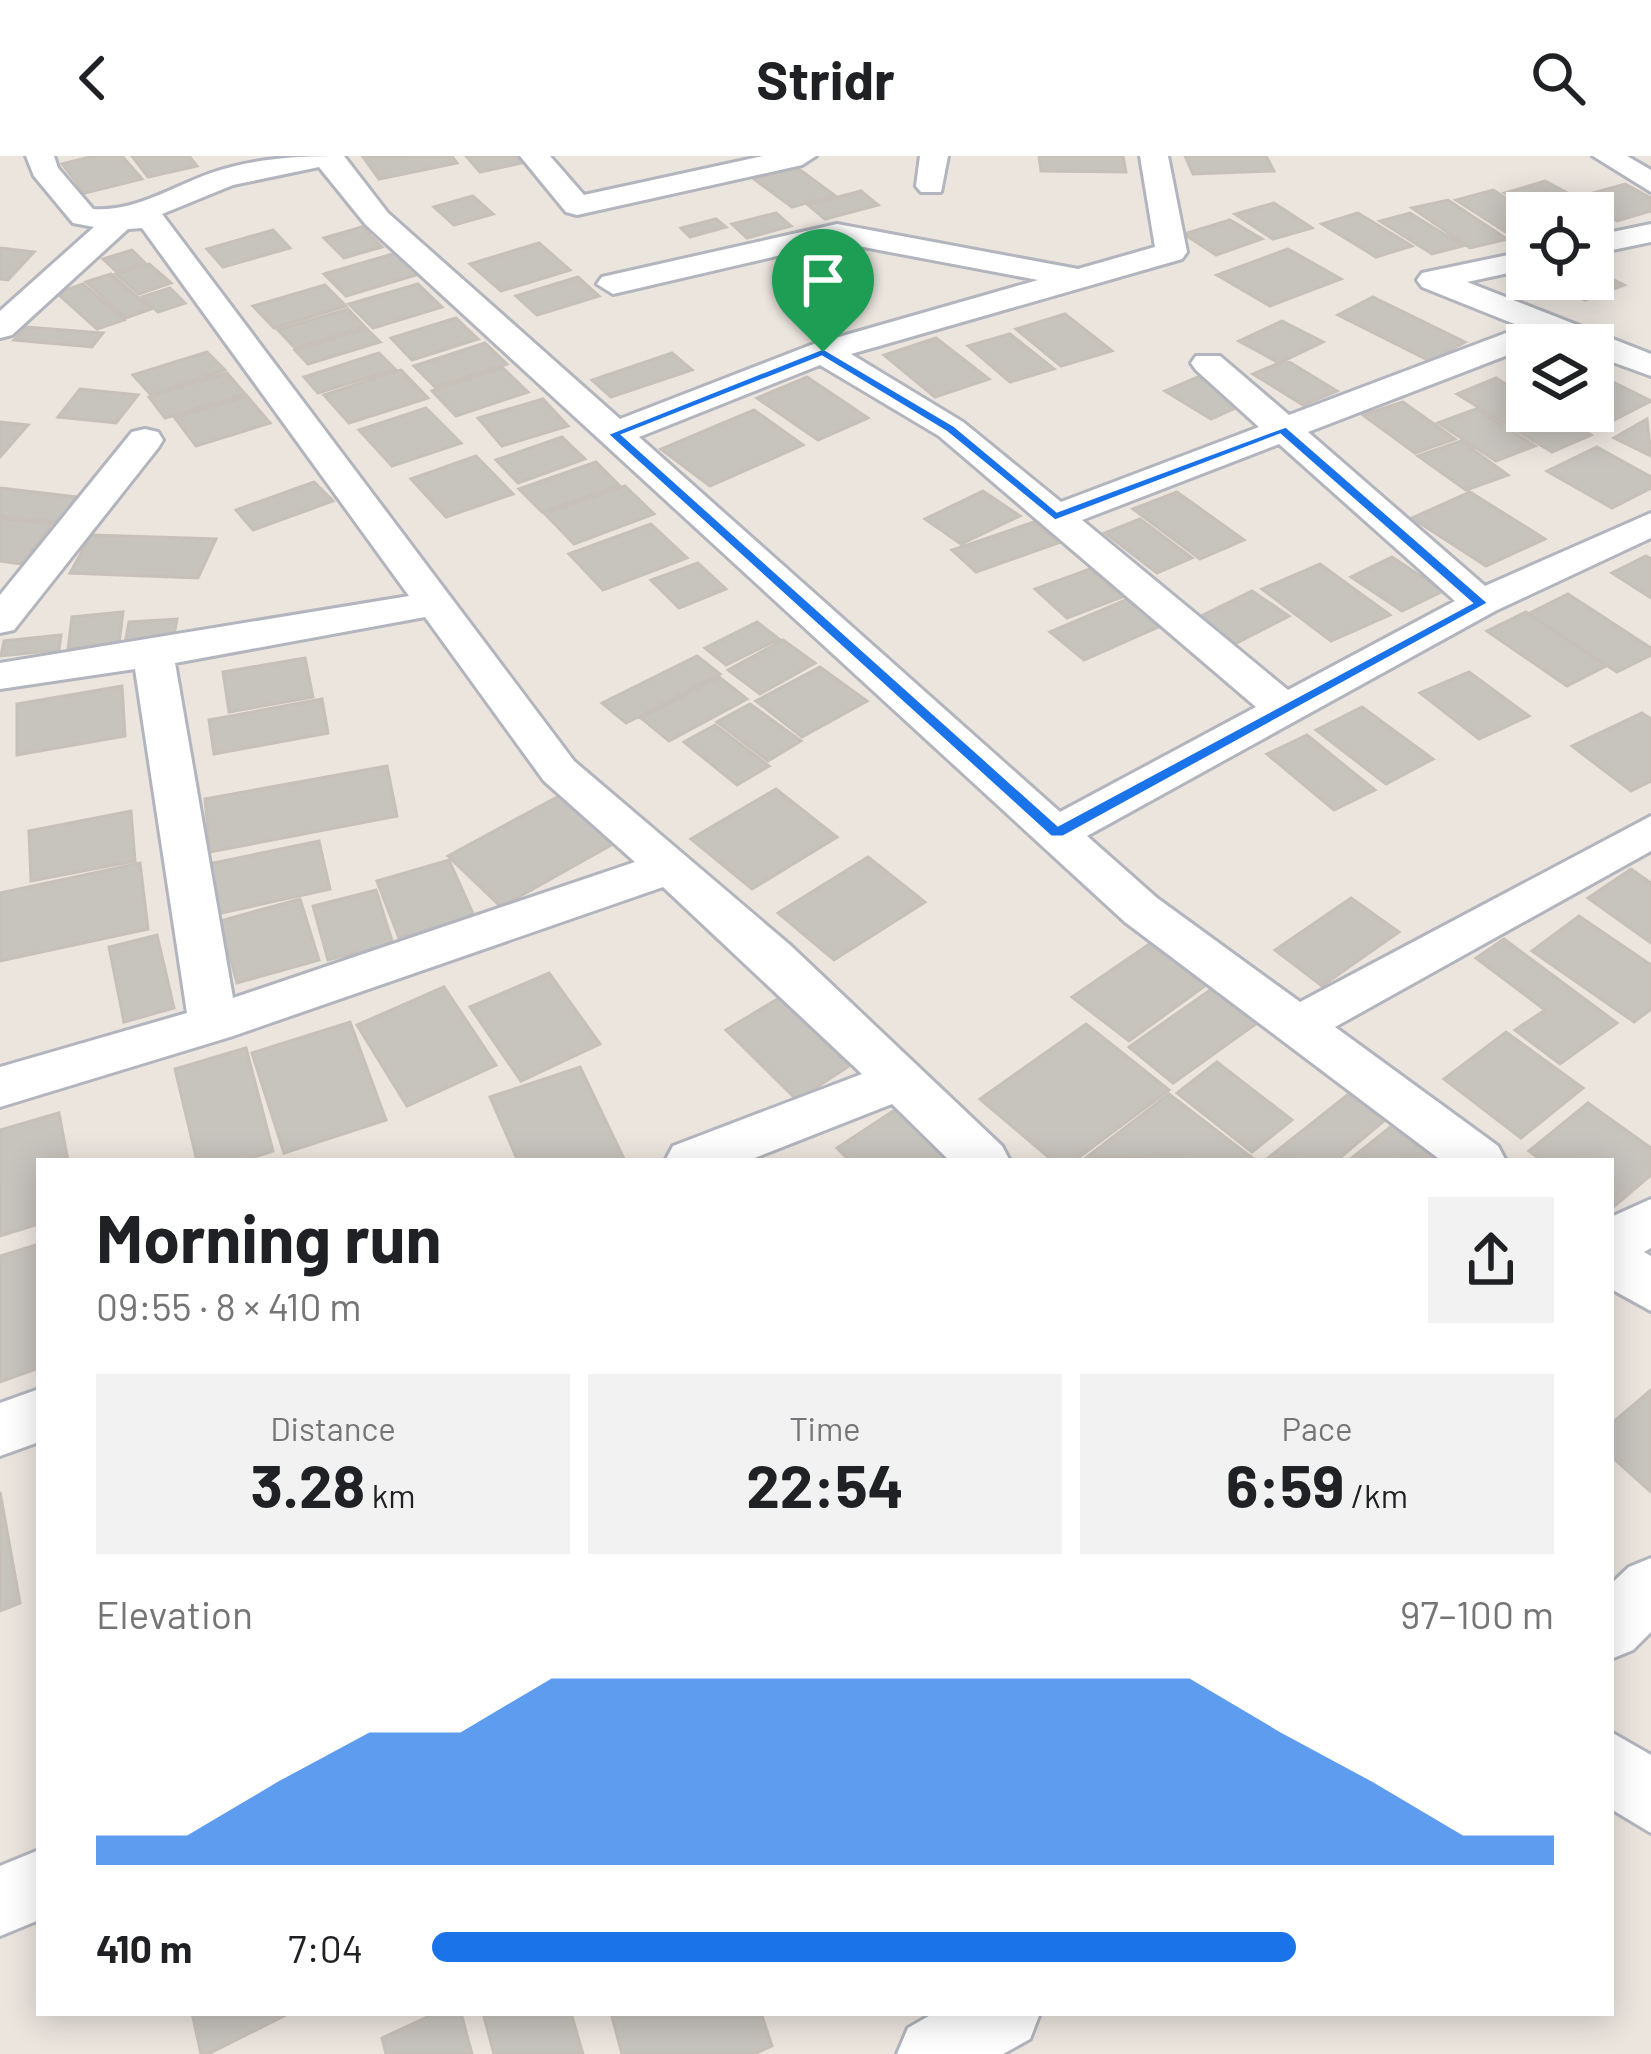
<!DOCTYPE html>
<html lang="en">
<head>
<meta charset="utf-8">
<style>
  :root { --surface:#fff; --page:#f2f2f2; --text:#202124; --muted:#757577; --accent:#1a73e8 }
  body { margin:0; font-family:Barlow,sans-serif; background:var(--page); color:var(--text); height:100vh; display:flex; flex-direction:column; font-size:45px; white-space:nowrap }
  * { box-sizing:border-box; margin:0 }
  p { font-size:39px; color:var(--muted) }
  .icon { flex:none; width:66px; height:66px; fill:none; stroke:currentColor; stroke-width:2; stroke-linecap:round; stroke-linejoin:round }
  .map { position:relative; flex:1; overflow:hidden }
  .details { position:absolute; left:36px; top:1002px; width:1578px; height:858px; display:flex; flex-direction:column; background:var(--surface); border-radius:0px; box-shadow:0 6px 30px #0003 }
  .details>* { flex:none }
  .buttons { position:absolute; left:1506px; top:36px; display:grid; gap:24px }
  .buttons a { display:grid; place-items:center; width:108px; height:108px; border-radius:0px; background:var(--surface); box-shadow:0 6px 30px #0003; font-size:60px }
  .pin { position:absolute; display:grid; place-items:center; width:102px; height:102px; color:#fff; margin:-123px -51px; border-radius:50% 50% 50% 0; rotate:-45deg; box-shadow:0 0 12px #0007 }
  .pin .icon { rotate:45deg }
  .round { display:grid; place-items:center; flex:none; width:126px; height:126px; border-radius:0px; background:var(--page) }
  .head { display:flex; align-items:center; justify-content:space-between; height:204px; padding:0 60px }
  h1 { font-size:66px; font-weight:700; line-height:90px }
  .figures { display:grid; grid-template-columns:repeat(3,1fr); gap:18px; height:204px; padding:12px 60px }
  .figures div { display:grid; align-content:center; border-radius:0px; background:var(--page); text-align:center }
  .figures b { font-size:60px; font-weight:700 }
  .figures small { font-size:33px; font-weight:400 }
  .figures p { font-size:33px }
  .chart { height:336px; padding:24px 60px }
  .chart p { display:flex; justify-content:space-between }
  .chart svg { width:100%; height:216px; margin-top:12px; fill:var(--accent); opacity:.7 }
  ul { padding:0 60px; list-style:none; font-size:39px }
  li { display:grid; grid-template-columns:192px 144px 1fr; align-items:center; height:90px }
  li i { height:30px; border-radius:15px; background:var(--accent) }
  header { display:flex; justify-content:space-between; align-items:center; height:156px; padding:0 60px; background:var(--surface); font-size:54px; font-weight:700 }
  .map>svg:first-child { display:block }
</style>
</head>
<body>
<header><svg class="icon" aria-label="back" viewBox="0 0 24 24"><path d="M15 5l-7 7 7 7"/></svg>Stridr<svg class="icon" aria-label="search" viewBox="0 0 24 24"><circle cx="10" cy="10" r="6"/><path d="M15 15l6 6"/></svg></header>
<div class="map">
<svg width="1651" height="1898" viewBox="0 0 1651 1898">
  <rect width="100%" height="100%" fill="#ebe5de"/>
  <!-- building -->
  <path fill="#c7c3bd" stroke="#c7c0b8" stroke-width="3" d="M 94,0 L 122,0 L 142,23 L 85,37 L 62,8 Z
    M 132,0 L 189,0 L 197,10 L 148,21 Z
    M 452,0 L 457,7 L 379,23 L 363,1 Z
    M 466,0 L 525,0 L 530,5 L 480,16 Z
    M 1039,0 L 1123,0 L 1126,16 L 1041,15 Z
    M 1185,0 L 1266,0 L 1274,15 L 1193,18 Z
    M 796,11 L 834,39 L 792,51 L 754,23 Z
    M 1545,25 L 1573,40 L 1533,53 L 1505,37 Z
    M 1625,28 L 1651,42 L 1651,55 L 1617,65 L 1575,42 Z
    M 1493,34 L 1529,57 L 1527,79 L 1515,82 L 1456,44 Z
    M 861,35 L 878,49 L 825,63 L 808,49 Z
    M 473,40 L 493,58 L 454,69 L 434,51 Z
    M 1573,43 L 1602,60 L 1535,54 Z
    M 1448,44 L 1507,83 L 1470,92 L 1412,52 Z
    M 1274,47 L 1312,72 L 1273,83 L 1235,58 Z
    M 776,57 L 791,70 L 747,82 L 732,68 Z
    M 1358,57 L 1412,90 L 1376,101 L 1322,68 Z
    M 1410,57 L 1463,90 L 1432,98 L 1380,65 Z
    M 716,63 L 726,71 L 690,81 L 681,72 Z
    M 1230,64 L 1262,83 L 1216,99 L 1184,78 Z
    M 362,71 L 382,91 L 344,102 L 324,82 Z
    M 273,74 L 290,92 L 223,111 L 207,93 Z
    M 539,87 L 570,114 L 501,135 L 470,108 Z
    M 0,92 L 34,96 L 8,124 L 0,123 Z
    M 1288,93 L 1341,123 L 1270,150 L 1217,119 Z
    M 132,94 L 145,107 L 117,116 L 103,103 Z
    M 396,97 L 419,118 L 346,140 L 324,118 Z
    M 149,108 L 171,127 L 139,138 L 116,118 Z
    M 1593,113 L 1624,129 L 1585,144 L 1545,123 L 1593,123 Z
    M 111,118 L 151,153 L 126,162 L 86,126 Z
    M 578,121 L 599,140 L 537,159 L 516,140 Z
    M 83,128 L 124,164 L 97,173 L 57,137 Z
    M 418,128 L 442,151 L 373,172 L 349,148 Z
    M 325,129 L 346,150 L 274,172 L 253,150 Z
    M 170,132 L 185,147 L 158,156 L 142,141 Z
    M 1373,141 L 1465,186 L 1430,205 L 1338,159 Z
    M 348,153 L 365,171 L 295,192 L 278,174 Z
    M 1065,158 L 1112,195 L 1061,210 L 1016,173 Z
    M 456,162 L 478,183 L 412,204 L 391,182 Z
    M 1282,165 L 1323,186 L 1279,207 L 1239,185 Z
    M 26,171 L 103,177 L 92,191 L 14,184 Z
    M 367,173 L 380,186 L 308,208 L 295,194 Z
    M 1010,178 L 1054,213 L 1010,226 L 968,190 Z
    M 936,182 L 989,223 L 935,241 L 884,199 Z
    M 485,187 L 507,208 L 435,231 L 414,210 Z
    M 207,196 L 225,214 L 151,239 L 133,219 Z
    M 379,197 L 395,213 L 318,237 L 304,221 Z
    M 672,197 L 692,214 L 611,241 L 592,224 Z
    M 1286,204 L 1337,235 L 1303,249 L 1253,218 Z
    M 503,212 L 528,236 L 456,260 L 432,235 Z
    M 401,214 L 428,242 L 349,267 L 324,239 Z
    M 227,217 L 245,238 L 165,262 L 149,241 Z
    M 807,221 L 868,262 L 818,284 L 757,242 Z
    M 1198,221 L 1244,248 L 1211,263 L 1165,235 Z
    M 1496,222 L 1527,241 L 1527,255 L 1551,255 L 1591,279 L 1552,296 L 1457,238 Z
    M 1607,223 L 1651,245 L 1614,264 L 1593,253 L 1593,230 Z
    M 80,233 L 138,239 L 116,267 L 58,261 Z
    M 247,240 L 270,267 L 196,290 L 175,262 Z
    M 543,243 L 568,270 L 502,290 L 478,262 Z
    M 1403,246 L 1455,283 L 1415,297 L 1363,259 Z
    M 426,252 L 461,287 L 392,310 L 359,274 Z
    M 1476,253 L 1535,290 L 1496,305 L 1438,267 Z
    M 754,254 L 803,289 L 710,330 L 661,293 Z
    M 1647,263 L 1651,300 L 1614,282 Z
    M 0,266 L 28,269 L 0,301 Z
    M 562,281 L 585,303 L 518,327 L 496,304 Z
    M 1461,285 L 1508,319 L 1466,334 L 1418,300 Z
    M 1597,291 L 1651,321 L 1651,332 L 1612,352 L 1547,315 Z
    M 476,300 L 513,338 L 446,361 L 411,323 Z
    M 596,306 L 619,329 L 542,356 L 519,333 Z
    M 314,326 L 333,345 L 253,374 L 236,354 Z
    M 625,330 L 654,358 L 574,388 L 545,358 Z
    M 0,332 L 77,341 L 57,366 L 0,360 Z
    M 983,335 L 1020,360 L 961,388 L 925,363 Z
    M 1177,336 L 1244,384 L 1200,403 L 1133,353 Z
    M 1470,336 L 1545,383 L 1486,410 L 1412,362 Z
    M 0,362 L 52,368 L 21,408 L 0,405 Z
    M 1140,363 L 1192,402 L 1157,417 L 1105,377 Z
    M 1034,366 L 1058,387 L 976,416 L 952,394 Z
    M 651,368 L 687,402 L 603,434 L 569,398 Z
    M 91,379 L 216,383 L 198,422 L 70,417 Z
    M 1646,400 L 1651,403 L 1651,442 L 1612,417 Z
    M 1392,401 L 1443,435 L 1402,455 L 1351,421 Z
    M 698,407 L 726,433 L 679,452 L 651,424 Z
    M 1320,408 L 1390,459 L 1331,485 L 1262,433 Z
    M 1090,413 L 1122,441 L 1067,462 L 1035,433 Z
    M 1252,435 L 1289,460 L 1227,492 L 1189,466 Z
    M 1568,438 L 1651,492 L 1651,499 L 1617,516 L 1528,458 Z
    M 1128,443 L 1163,469 L 1084,504 L 1050,476 Z
    M 123,456 L 119,488 L 68,493 L 72,461 Z
    M 1526,456 L 1606,510 L 1567,530 L 1487,475 Z
    M 177,463 L 173,484 L 125,487 L 129,466 Z
    M 757,466 L 779,483 L 726,509 L 705,492 Z
    M 61,479 L 59,494 L 1,500 L 4,485 Z
    M 783,484 L 815,507 L 760,538 L 728,514 Z
    M 697,500 L 720,518 L 626,567 L 602,547 Z
    M 305,502 L 313,541 L 229,556 L 223,516 Z
    M 820,511 L 867,545 L 802,581 L 756,545 Z
    M 1469,516 L 1529,560 L 1479,583 L 1420,537 Z
    M 719,521 L 747,543 L 669,585 L 641,562 Z
    M 122,530 L 125,580 L 17,599 L 17,548 Z
    M 322,543 L 328,577 L 214,598 L 209,564 Z
    M 750,548 L 801,585 L 768,605 L 717,566 Z
    M 1362,551 L 1433,603 L 1386,628 L 1316,574 Z
    M 1642,557 L 1651,563 L 1651,625 L 1631,635 L 1572,590 Z
    M 715,569 L 769,610 L 737,629 L 684,586 Z
    M 1307,579 L 1375,634 L 1334,654 L 1267,598 Z
    M 387,610 L 397,660 L 210,696 L 205,643 Z
    M 776,633 L 837,681 L 752,733 L 691,683 Z
    M 559,640 L 613,688 L 501,751 L 448,700 Z
    M 131,655 L 135,705 L 31,725 L 29,675 Z
    M 319,685 L 330,733 L 217,758 L 209,708 Z
    M 868,701 L 925,746 L 834,804 L 778,757 Z
    M 449,704 L 474,760 L 399,782 L 377,725 Z
    M 140,707 L 148,773 L 0,805 L 0,737 Z
    M 1631,713 L 1651,727 L 1651,787 L 1588,742 Z
    M 376,734 L 393,788 L 328,804 L 313,750 Z
    M 1351,742 L 1399,776 L 1322,830 L 1275,794 Z
    M 300,743 L 319,804 L 237,827 L 220,765 Z
    M 1579,760 L 1651,809 L 1651,853 L 1634,866 L 1532,795 Z
    M 157,779 L 174,852 L 124,866 L 109,791 Z
    M 1158,782 L 1213,824 L 1129,885 L 1072,841 Z
    M 1504,783 L 1617,867 L 1560,908 L 1515,874 L 1545,854 L 1476,802 Z
    M 549,817 L 600,888 L 521,925 L 470,851 Z
    M 1223,825 L 1267,860 L 1173,927 L 1129,891 Z
    M 444,831 L 496,909 L 407,950 L 357,869 Z
    M 784,839 L 855,906 L 797,944 L 726,874 Z
    M 350,866 L 386,964 L 284,997 L 252,897 Z
    M 1086,868 L 1169,934 L 1074,1005 L 1053,1005 L 980,943 Z
    M 1506,876 L 1583,932 L 1521,982 L 1444,923 Z
    M 246,892 L 273,995 L 242,1005 L 197,1005 L 175,913 Z
    M 1217,906 L 1292,964 L 1252,996 L 1177,937 Z
    M 580,911 L 625,1005 L 518,1005 L 490,941 Z
    M 1350,937 L 1385,964 L 1336,1005 L 1268,1002 Z
    M 1169,938 L 1256,1005 L 1087,1001 Z
    M 1588,947 L 1651,992 L 1651,1019 L 1611,1053 L 1611,1005 L 1542,1005 L 1529,995 Z
    M 898,952 L 954,1005 L 850,1005 L 837,992 Z
    M 59,957 L 68,1005 L 39,1005 L 39,1068 L 0,1080 L 0,974 Z
    M 1393,969 L 1436,1002 L 1348,1005 Z
    M 39,1088 L 39,1212 L 0,1226 L 0,1100 Z
    M 1651,1234 L 1651,1336 L 1611,1300 L 1611,1268 Z
    M 0,1336 L 20,1447 L 0,1455 Z
    M 192,1857 L 290,1857 L 208,1898 L 201,1898 Z
    M 436,1857 L 461,1857 L 472,1898 L 386,1898 L 382,1882 Z
    M 483,1857 L 571,1857 L 583,1898 L 494,1898 Z
    M 611,1857 L 761,1857 L 772,1890 L 754,1898 L 622,1898 Z"/>
  <g fill="none" stroke-linecap="round" stroke-linejoin="round">
    <!-- street casing -->
    <g stroke="#b2b5bd" stroke-width="6">
      <path id="street" d="M 26,0 L 54,0 L 58,12 L 93,53 C 135,56 172,31 211,17 C 254,2 299,0 344,0 L 388,57 L 620,263 L 811,189 L 1038,124 L 837,86 L 613,138 L 597,128 L 602,121 L 837,68 L 1078,113 L 1155,91 L 1140,0 L 1168,0 L 1187,96 L 1182,103 L 851,198 L 963,266 L 1061,346 L 1259,271 L 1196,214 L 1191,207 L 1196,200 L 1220,200 L 1289,259 L 1522,171 L 1422,131 L 1417,124 L 1422,117 L 1527,95 L 1527,113 L 1467,126 L 1651,198 L 1651,220 L 1593,199 L 1593,189 L 1552,182 L 1308,276 L 1485,430 L 1651,357 L 1651,382 L 1495,455 L 1087,680 L 1157,742 L 1300,846 L 1651,660 L 1651,695 L 1335,871 L 1498,990 L 1506,1005 L 1442,1005 L 1125,766 L 366,69 L 319,11 L 233,29 L 162,58 L 574,605 L 790,789 L 1002,990 L 1010,1005 L 950,1005 L 892,948 L 747,1005 L 665,1005 L 673,990 L 862,918 L 663,731 L 230,881 L 0,951 L 0,911 L 187,857 L 135,513 L 0,533 L 0,507 L 409,440 L 142,72 L 128,73 L 12,179 L 0,182 L 0,155 L 94,71 L 73,67 L 34,20 ZM 820,209 L 939,280 L 1256,551 L 1060,656 L 639,281 ZM 1279,288 L 1455,445 L 1288,534 L 1082,364 ZM 425,461 L 544,625 L 635,706 L 233,842 L 175,507 Z
        M 520,0 L 550,0 L 584,39 L 763,0 L 816,0 L 802,9 L 577,59 L 566,56 Z
        M 920,0 L 948,0 L 941,36 L 921,36 L 916,30 Z
        M 1593,0 L 1627,0 L 1651,14 L 1651,36 Z
        M 1651,68 L 1651,86 L 1593,98 L 1593,80 Z
        M 145,273 L 158,276 L 163,284 L 158,292 L 14,474 L 0,477 L 0,439 L 132,276 Z
        M 1651,1043 L 1651,1092 L 1644,1096 L 1651,1100 L 1651,1155 L 1611,1133 L 1611,1061 Z
        M 39,1233 L 39,1286 L 0,1300 L 0,1247 Z
        M 1651,1402 L 1651,1476 L 1633,1494 L 1611,1503 L 1611,1428 L 1629,1411 Z
        M 1611,1576 L 1651,1599 L 1651,1677 L 1611,1653 Z
        M 39,1694 L 39,1764 L 0,1780 L 0,1710 Z
        M 934,1857 L 1040,1857 L 1030,1883 L 1003,1898 L 897,1898 L 908,1872 Z"/>
    </g>
    <!-- street -->
    <use href="#street" fill="#fff" fill-rule="evenodd"/>
  </g>
  <!-- route -->
  <path fill="#1a73e8" stroke="#fff" stroke-width="3" fill-rule="evenodd" d="M 823,192 L 955,270 L 1057,355 L 1286,270 L 1489,447 L 1063,681 L 1051,681 L 607,278 ZM 822,201 L 946,276 L 1055,365 L 1280,279 L 1471,447 L 1058,669 L 623,279 Z"/>
</svg>
<div class="buttons">
<a><svg class="icon" aria-label="locate" viewBox="0 0 24 24"><circle cx="12" cy="12" r="6"/><path d="M12 2v4M12 18v4M2 12h4M18 12h4"/></svg></a>
<a><svg class="icon" aria-label="layers" viewBox="0 0 24 24"><path d="M12 4l9 5-9 5-9-5zM3 14l9 5 9-5"/></svg></a>
</div>
<div class="pin" style="left:823px;top:196px;background:#1e9e55"><svg class="icon" aria-label="arrive" viewBox="0 0 24 24"><path d="M6 21V4h12l-3 4 3 4H6"/></svg></div>
<section class="details">
<div class="head"><div><h1>Morning run</h1><p>09:55 · 8 × 410 m</p></div><a class="round"><svg class="icon" aria-label="share" viewBox="0 0 24 24"><path d="M12 15V3M7 8l5-5 5 5M5 13v7h14v-7"/></svg></a></div>
<div class="figures">
<div><p>Distance</p><b>3.28<small> km</small></b></div>
<div><p>Time</p><b>22:54</b></div>
<div><p>Pace</p><b>6:59<small> /km</small></b></div>
</div>
<div class="chart"><p><span>Elevation</span>97–100 m</p>
<svg viewBox="0 0 160 44" preserveAspectRatio="none"><path d="M0 44V38L10 38L20 27L30 17L40 17L50 6L60 6L70 6L80 6L90 6L100 6L110 6L120 6L130 17L140 27L150 38L160 38V44z"/></svg>
</div>
<ul>
<li><b>410 m</b>7:04<i style="width:77%"></i></li>
</ul>
</section>
</div>
</body>
</html>
